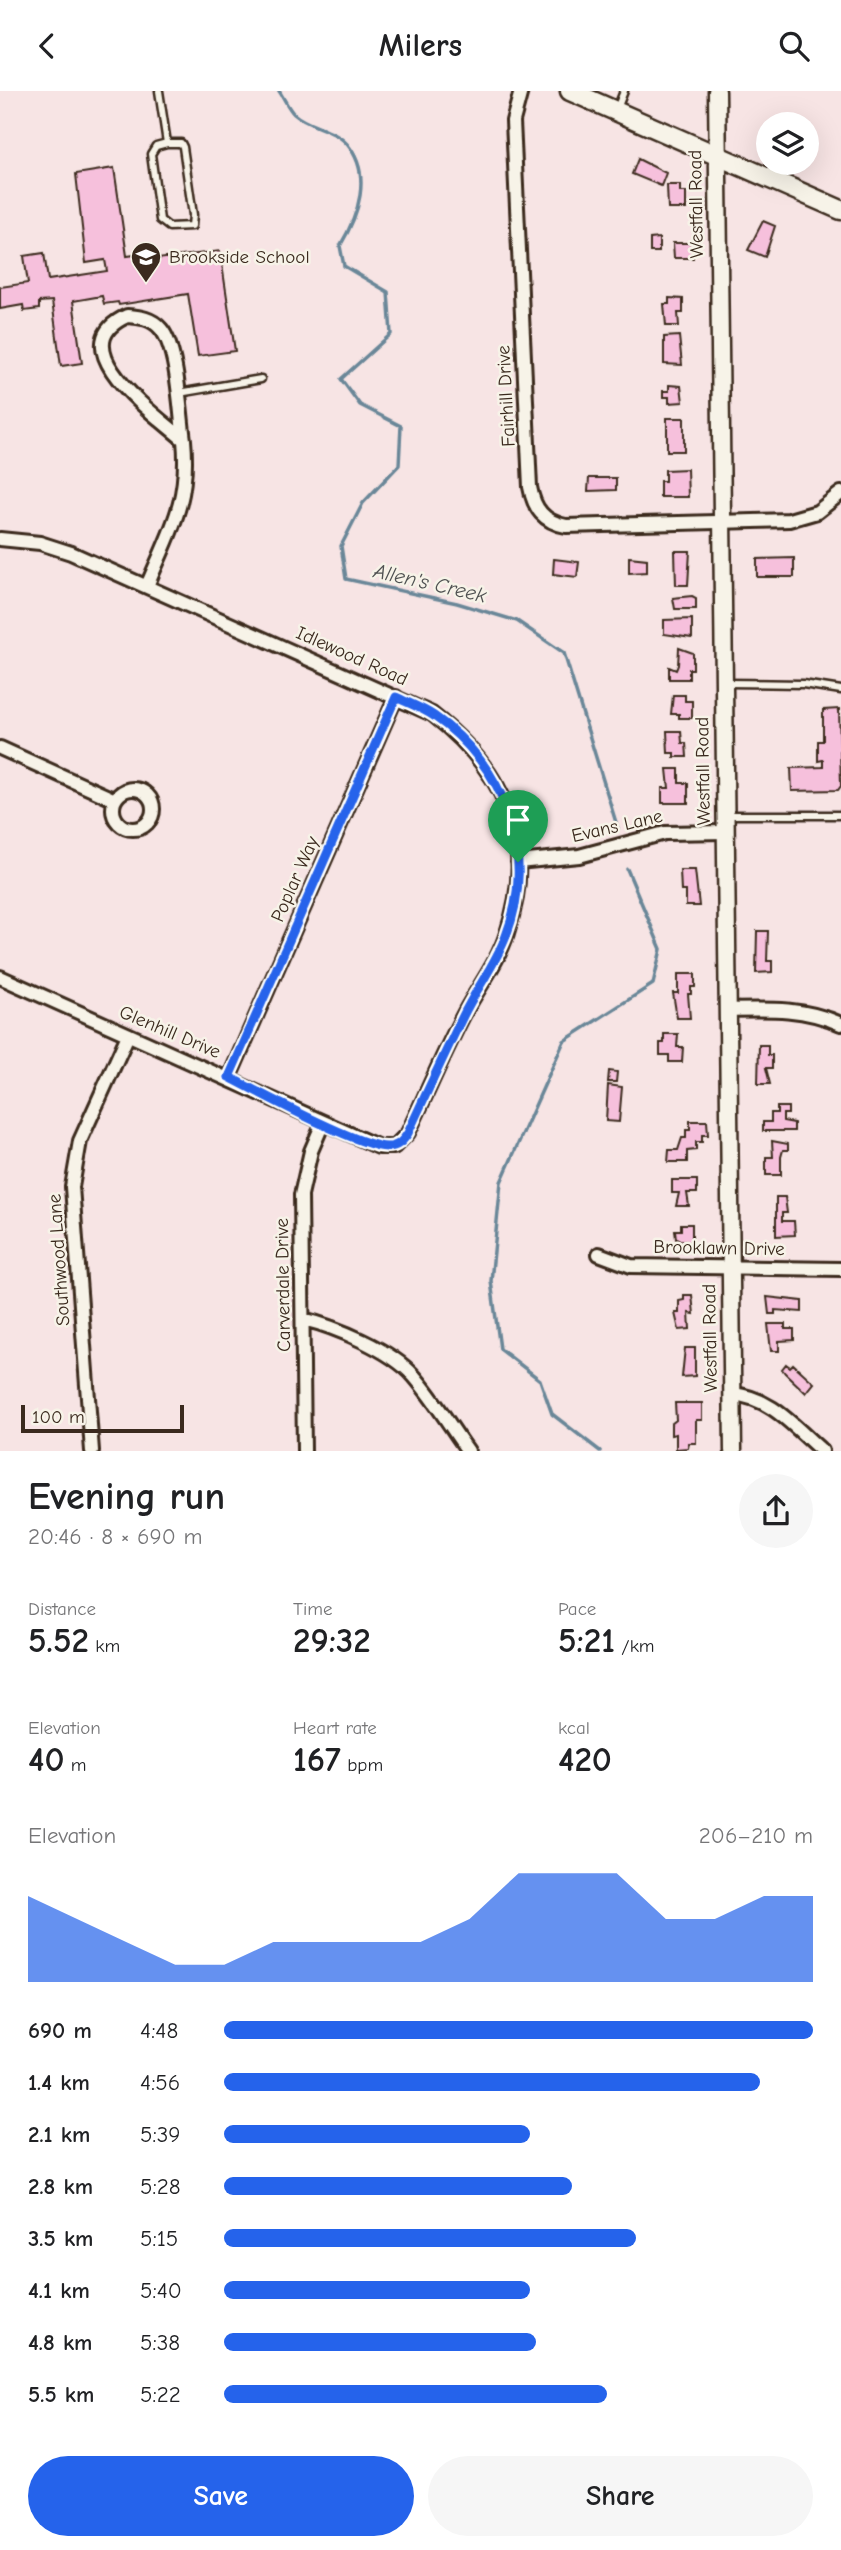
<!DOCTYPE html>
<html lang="en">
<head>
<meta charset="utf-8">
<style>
  :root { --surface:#fff; --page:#f6f6f6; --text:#202124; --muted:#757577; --accent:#2563eb }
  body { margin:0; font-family:"Comic Neue",sans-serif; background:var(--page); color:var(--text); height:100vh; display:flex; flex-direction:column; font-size:26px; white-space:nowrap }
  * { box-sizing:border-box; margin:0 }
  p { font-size:23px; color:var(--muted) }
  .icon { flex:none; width:38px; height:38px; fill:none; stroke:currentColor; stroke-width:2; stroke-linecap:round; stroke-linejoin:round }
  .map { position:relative; height:1360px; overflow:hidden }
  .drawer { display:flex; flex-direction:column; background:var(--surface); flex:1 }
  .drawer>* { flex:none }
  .buttons { position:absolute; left:756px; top:21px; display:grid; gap:14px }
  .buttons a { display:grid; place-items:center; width:63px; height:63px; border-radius:50%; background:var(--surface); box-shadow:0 7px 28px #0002; font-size:35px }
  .scale { position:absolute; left:21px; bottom:18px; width:163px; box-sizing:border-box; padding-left:7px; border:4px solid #3b2a1e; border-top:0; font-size:19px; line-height:24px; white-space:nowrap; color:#3b2a1e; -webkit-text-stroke:5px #f7f3e8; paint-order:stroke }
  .pin { position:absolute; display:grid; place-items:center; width:60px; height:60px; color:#fff; margin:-72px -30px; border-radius:50% 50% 50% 0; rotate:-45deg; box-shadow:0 0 7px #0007 }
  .pin .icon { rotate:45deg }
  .round { display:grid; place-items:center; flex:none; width:74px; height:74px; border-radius:37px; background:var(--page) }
  .summary { display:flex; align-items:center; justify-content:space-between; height:119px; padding:0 28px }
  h1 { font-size:38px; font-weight:800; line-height:52px }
  .metrics { display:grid; grid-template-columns:repeat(3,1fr); gap:10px; height:119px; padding:7px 28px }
  .metrics div { display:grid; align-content:center }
  .metrics b { font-size:35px; font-weight:800 }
  .metrics small { font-size:19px; font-weight:400 }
  .metrics p { font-size:19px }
  .chart { height:196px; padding:14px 28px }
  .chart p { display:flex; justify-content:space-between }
  .chart svg { width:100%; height:126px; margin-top:7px; fill:var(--accent); opacity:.7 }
  .action { display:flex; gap:14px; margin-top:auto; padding:14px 28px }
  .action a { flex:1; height:80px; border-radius:42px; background:var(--accent); color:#fff; font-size:28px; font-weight:800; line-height:80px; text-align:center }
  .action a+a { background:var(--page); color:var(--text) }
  ul { padding:0 28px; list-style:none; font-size:23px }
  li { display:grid; grid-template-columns:112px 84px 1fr; align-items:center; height:52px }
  li i { height:18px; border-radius:9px; background:var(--accent) }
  header { display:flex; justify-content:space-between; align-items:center; height:91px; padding:0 28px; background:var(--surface); font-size:32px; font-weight:800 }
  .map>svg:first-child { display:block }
</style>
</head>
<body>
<header><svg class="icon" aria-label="back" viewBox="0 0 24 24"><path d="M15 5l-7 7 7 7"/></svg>Milers<svg class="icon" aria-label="search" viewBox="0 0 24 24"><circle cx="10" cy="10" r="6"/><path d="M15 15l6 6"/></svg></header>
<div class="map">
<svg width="841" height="1360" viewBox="0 0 841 1360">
  <rect width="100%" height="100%" fill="#f7e4e4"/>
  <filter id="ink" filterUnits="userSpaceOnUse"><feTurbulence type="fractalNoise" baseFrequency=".0143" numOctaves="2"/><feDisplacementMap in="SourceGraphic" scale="14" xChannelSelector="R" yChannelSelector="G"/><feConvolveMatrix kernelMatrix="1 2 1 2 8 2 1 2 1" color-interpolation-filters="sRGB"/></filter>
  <g filter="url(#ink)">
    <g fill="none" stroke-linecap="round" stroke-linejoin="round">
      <!-- stream -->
      <path stroke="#6a8798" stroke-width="3.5" d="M 279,0 C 284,7 288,17 294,23 C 308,36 334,38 347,53 C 373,84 358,125 340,155 L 344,175 L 388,201 L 391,243 L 341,288 L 360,314 L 401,335 L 399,374 L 363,412 L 341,455 L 346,488 L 457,512 L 517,530 L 564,562 L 618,738
        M 600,1360 L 552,1323 L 540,1289 L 500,1258 L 491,1190 L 501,1091 L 564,950 L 653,893 L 661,858 L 627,778"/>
    </g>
    <!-- building -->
    <path fill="#f6c0dc" stroke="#3b2a1e" stroke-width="2" d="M 638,68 L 666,82 L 661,95 L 632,83 Z
      M 114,77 L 127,165 L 156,161 L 158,168 L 220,160 L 235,260 L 198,265 L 188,203 L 119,214 L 118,211 L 104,213 L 102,205 L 73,210 L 82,272 L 61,275 L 52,210 L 39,211 L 39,218 L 24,220 L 23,214 L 0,218 L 0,196 L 28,192 L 24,165 L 44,162 L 48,189 L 107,180 L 105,169 L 86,172 L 76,83 Z
      M 667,94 L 680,94 L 680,101 L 686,101 L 686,118 L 668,118 Z
      M 763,130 L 775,135 L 765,166 L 748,159 Z
      M 659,147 L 659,161 L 650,161 L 650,148 Z
      M 673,152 L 693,152 L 693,167 L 674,167 Z
      M 669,207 L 683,208 L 683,222 L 678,222 L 679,235 L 666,235 L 664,213 L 669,213 Z
      M 679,245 L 682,274 L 664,273 L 664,246 Z
      M 669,294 L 681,295 L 683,311 L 669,312 L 669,306 L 663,306 L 663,300 L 669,300 Z
      M 667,327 L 684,327 L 684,360 L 667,360 Z
      M 687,378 L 688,406 L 660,406 L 660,390 L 665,390 L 665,379 Z
      M 589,387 L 616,387 L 616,399 L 588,400 Z
      M 675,460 L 690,460 L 688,494 L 676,494 Z
      M 629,466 L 647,468 L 647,481 L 629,482 Z
      M 794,467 L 794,486 L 757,486 L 757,468 Z
      M 554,468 L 579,471 L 577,486 L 553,483 Z
      M 692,505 L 696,507 L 696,518 L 675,518 L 673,507 Z
      M 692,528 L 692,547 L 664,543 L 664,529 Z
      M 679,557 L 693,562 L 693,578 L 689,578 L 689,588 L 669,588 L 669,576 L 676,579 L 678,574 Z
      M 673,604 L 685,604 L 685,610 L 692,610 L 692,627 L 679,627 L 679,623 L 671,623 Z
      M 839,618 L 841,695 L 838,699 L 792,700 L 791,677 L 823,676 L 823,669 L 818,670 L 818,650 L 823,650 L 823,619 Z
      M 667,640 L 681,640 L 682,652 L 686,652 L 687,666 L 674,666 L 674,662 L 668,662 Z
      M 667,678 L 679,678 L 679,692 L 688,692 L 688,712 L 662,712 L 662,697 L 669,697 Z
      M 680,779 L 695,779 L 699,815 L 686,815 L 686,800 L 681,800 Z
      M 757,840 L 768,840 L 767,870 L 772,870 L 772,881 L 756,882 Z
      M 678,883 L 695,883 L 695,896 L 691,896 L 691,903 L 688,903 L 690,927 L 677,927 L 673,902 L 678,902 Z
      M 664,943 L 678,943 L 677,956 L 683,956 L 682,971 L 669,971 L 669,964 L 660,964 L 660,952 L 664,952 Z
      M 759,954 L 768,954 L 768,964 L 772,964 L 772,977 L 766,977 L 770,993 L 758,993 Z
      M 609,980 L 617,981 L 616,991 L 608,991 Z
      M 608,994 L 622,996 L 619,1031 L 606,1030 Z
      M 777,1016 L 788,1016 L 788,1023 L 783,1023 L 783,1030 L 794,1032 L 794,1040 L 763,1040 L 763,1031 L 771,1031 L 771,1022 L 777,1022 Z
      M 690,1030 L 707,1030 L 708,1044 L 702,1044 L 702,1051 L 696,1051 L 696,1059 L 687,1060 L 687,1071 L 668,1071 L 669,1059 L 678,1059 L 682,1047 L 686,1047 L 686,1039 L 690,1039 Z
      M 772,1050 L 788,1053 L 788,1059 L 783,1059 L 781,1066 L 781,1084 L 766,1084 L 766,1066 L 773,1066 Z
      M 672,1089 L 697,1089 L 697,1102 L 687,1102 L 689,1115 L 676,1115 L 679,1102 L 672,1102 Z
      M 776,1106 L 785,1106 L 787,1122 L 782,1122 L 782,1130 L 794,1130 L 795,1144 L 776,1145 Z
      M 681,1133 L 692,1133 L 692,1152 L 676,1148 L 675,1139 L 681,1139 Z
      M 684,1204 L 692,1204 L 694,1223 L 689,1222 L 690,1238 L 679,1239 L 675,1222 L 679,1222 L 679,1210 L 684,1209 Z
      M 767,1206 L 802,1210 L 802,1221 L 775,1219 L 775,1223 L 769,1223 Z
      M 768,1233 L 785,1233 L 785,1238 L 794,1238 L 794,1249 L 779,1250 L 779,1260 L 771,1260 Z
      M 685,1257 L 695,1257 L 695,1285 L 682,1286 Z
      M 786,1273 L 790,1276 L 793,1273 L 814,1292 L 806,1302 L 785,1282 L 782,1278 Z
      M 675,1312 L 702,1312 L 702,1329 L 696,1329 L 696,1352 L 689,1352 L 688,1357 L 676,1358 L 676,1343 L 671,1344 L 671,1333 L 676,1329 Z"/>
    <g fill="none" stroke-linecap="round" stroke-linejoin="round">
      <!-- service casing -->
      <g stroke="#3b2a1e" stroke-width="11">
        <path id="service" d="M 159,0 L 167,52
          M 617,18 L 624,0
          M 167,52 L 181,52 L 183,56 L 193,124 L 192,135 L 169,136 L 160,129 L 151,63 L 156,55 Z
          M 179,302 L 261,288
          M 725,592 L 803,593 L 841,599
          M 727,724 L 841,724"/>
      </g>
      <!-- minor casing -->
      <g stroke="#3b2a1e" stroke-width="18">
        <path id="minor" d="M 521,0 L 513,30 L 530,396 C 534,418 544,431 566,435 L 789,429 L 817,421 L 841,402
          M 127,225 C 140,226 152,227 161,238 C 178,258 180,322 184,349 C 156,324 58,256 127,225 Z
          M 0,448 L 40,452 L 71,462 L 432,623 C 505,680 538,750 507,842 C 498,871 479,895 465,921 C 444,961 427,1002 408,1042 L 394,1056 L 379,1056 L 0,886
          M 147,495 C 170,440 190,411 184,349
          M 0,657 L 115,709
          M113 718a20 20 0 1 1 40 0a20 20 0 1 1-40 0Z
          M 518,771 L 579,765 L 665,742 L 725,741
          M 727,919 C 767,918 803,916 841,933
          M 229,987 L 396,606
          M 599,1163 L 631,1175 L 841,1178
          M 303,1228 C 336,1236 391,1259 414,1285 C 434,1308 450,1335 468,1360
          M 732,1303 C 771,1306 794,1336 822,1360
          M 92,1360 L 72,1096 L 80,1050 L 128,944
          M 304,1360 L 301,1104 L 311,1060 L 323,1032"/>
      </g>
      <!-- tertiary casing -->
      <g stroke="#3b2a1e" stroke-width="21">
        <path id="tertiary" d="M 717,0 L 733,1360"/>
      </g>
      <!-- secondary casing -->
      <g stroke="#3b2a1e" stroke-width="23">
        <path id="secondary" d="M 570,0 L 841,119"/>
      </g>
      <!-- service -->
      <use href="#service" stroke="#f7f3e8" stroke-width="6"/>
      <!-- minor -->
      <use href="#minor" stroke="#f7f3e8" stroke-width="12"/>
      <!-- tertiary -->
      <use href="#tertiary" stroke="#f7f3e8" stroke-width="16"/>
      <!-- secondary -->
      <use href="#secondary" stroke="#f7f3e8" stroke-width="18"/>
    </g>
  </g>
  <g fill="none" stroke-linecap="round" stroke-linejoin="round" filter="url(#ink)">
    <!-- route casing -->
    <g stroke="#fff" stroke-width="14">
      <path id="route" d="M 396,606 C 408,612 422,617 434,625 C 505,674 538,763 506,845 C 495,874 476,898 463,925 C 444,964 426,1003 408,1042 C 403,1050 398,1056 387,1056 C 361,1057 258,1001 229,986 Z"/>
    </g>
    <!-- route -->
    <use href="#route" stroke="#2563eb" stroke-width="9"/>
  </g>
  <!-- icons -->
  <defs>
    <g id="school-pin" transform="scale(1.575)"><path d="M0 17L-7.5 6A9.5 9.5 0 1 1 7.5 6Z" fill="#3b2a1e" stroke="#f7f3e8"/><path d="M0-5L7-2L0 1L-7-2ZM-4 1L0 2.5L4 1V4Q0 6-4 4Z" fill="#fff"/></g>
  </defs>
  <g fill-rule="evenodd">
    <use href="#school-pin" x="146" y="166"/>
  </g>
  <g text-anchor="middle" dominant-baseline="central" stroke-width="5" stroke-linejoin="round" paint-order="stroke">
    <!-- street labels -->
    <g font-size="19" fill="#3b2a1e" stroke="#f7f3e8">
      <text transform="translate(696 113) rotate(-91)">Westfall Road</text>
      <text transform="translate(506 305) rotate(-93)">Fairhill Drive</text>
      <text transform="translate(352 565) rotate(24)">Idlewood Road</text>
      <text transform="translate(703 680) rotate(-91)">Westfall Road</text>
      <text transform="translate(617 735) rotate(-13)">Evans Lane</text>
      <text transform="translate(295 788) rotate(-66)">Poplar Way</text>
      <text transform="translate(170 941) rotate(23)">Glenhill Drive</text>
      <text transform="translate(719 1157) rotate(1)">Brooklawn Drive</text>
      <text transform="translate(59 1169) rotate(-94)">Southwood Lane</text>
      <text transform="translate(283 1194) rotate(-91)">Carverdale Drive</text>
      <text transform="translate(710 1247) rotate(-91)">Westfall Road</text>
    </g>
    <!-- poi labels -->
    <g font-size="19" fill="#3b2a1e" stroke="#f7f3e8" text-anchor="start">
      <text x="169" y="166">Brookside School</text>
    </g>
    <!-- water labels -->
    <g font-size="21" font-style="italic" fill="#4f5151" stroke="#f7f3e8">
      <text transform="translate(430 492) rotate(13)">Allen's Creek</text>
    </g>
  </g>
</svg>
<div class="buttons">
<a><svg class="icon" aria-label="layers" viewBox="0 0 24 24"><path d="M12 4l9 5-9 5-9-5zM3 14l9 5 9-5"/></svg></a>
</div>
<div class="scale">100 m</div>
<div class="pin" style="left:518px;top:771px;background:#1e9e55"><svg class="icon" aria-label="arrive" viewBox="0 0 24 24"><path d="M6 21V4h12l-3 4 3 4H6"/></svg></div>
</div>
<section class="drawer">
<div class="summary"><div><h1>Evening run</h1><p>20:46 · 8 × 690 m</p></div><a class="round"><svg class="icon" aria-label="share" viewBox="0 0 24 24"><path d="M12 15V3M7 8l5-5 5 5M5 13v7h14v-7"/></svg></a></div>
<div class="metrics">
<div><p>Distance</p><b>5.52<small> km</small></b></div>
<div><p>Time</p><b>29:32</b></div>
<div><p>Pace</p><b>5:21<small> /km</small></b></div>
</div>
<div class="metrics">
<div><p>Elevation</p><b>40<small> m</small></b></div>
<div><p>Heart rate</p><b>167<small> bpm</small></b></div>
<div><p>kcal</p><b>420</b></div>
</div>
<div class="chart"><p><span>Elevation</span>206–210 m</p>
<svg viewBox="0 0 160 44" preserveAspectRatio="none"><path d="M0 44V14L10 22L20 30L30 38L40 38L50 30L60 30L70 30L80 30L90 22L100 6L110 6L120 6L130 22L140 22L150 14L160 14V44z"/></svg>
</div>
<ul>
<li><b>690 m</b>4:48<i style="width:100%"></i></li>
<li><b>1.4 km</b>4:56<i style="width:91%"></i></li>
<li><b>2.1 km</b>5:39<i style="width:52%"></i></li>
<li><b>2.8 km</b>5:28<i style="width:59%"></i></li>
<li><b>3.5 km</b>5:15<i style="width:70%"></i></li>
<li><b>4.1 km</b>5:40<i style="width:52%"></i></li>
<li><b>4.8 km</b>5:38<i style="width:53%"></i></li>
<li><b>5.5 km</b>5:22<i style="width:65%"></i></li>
</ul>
<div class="action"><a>Save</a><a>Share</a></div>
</section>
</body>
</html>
